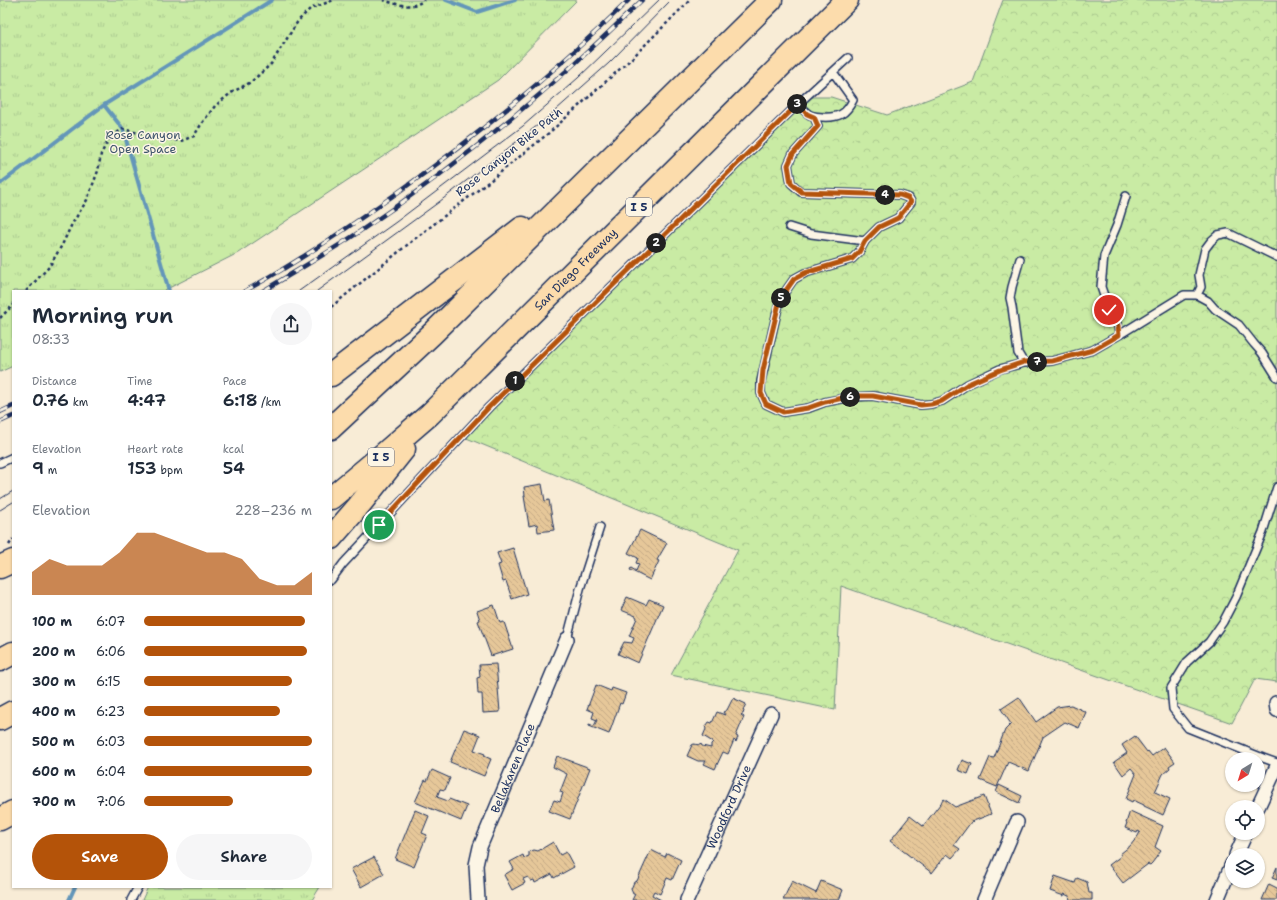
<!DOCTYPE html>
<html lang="en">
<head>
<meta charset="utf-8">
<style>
  :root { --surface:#fff; --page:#f6f6f7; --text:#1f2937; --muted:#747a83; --accent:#b45309 }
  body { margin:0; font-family:"Shantell Sans",sans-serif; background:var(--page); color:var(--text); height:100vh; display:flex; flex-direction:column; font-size:15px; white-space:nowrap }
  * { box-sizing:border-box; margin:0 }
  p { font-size:13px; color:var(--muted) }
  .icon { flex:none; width:22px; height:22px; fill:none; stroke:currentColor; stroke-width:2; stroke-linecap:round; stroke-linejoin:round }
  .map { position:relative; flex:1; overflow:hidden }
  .side { position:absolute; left:12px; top:290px; width:320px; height:598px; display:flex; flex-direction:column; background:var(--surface); border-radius:0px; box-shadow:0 1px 3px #0004 }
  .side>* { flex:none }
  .needle { width:26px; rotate:218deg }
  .tools { position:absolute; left:1225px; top:752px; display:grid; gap:8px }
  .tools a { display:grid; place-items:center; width:40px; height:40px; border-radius:50%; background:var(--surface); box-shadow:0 1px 3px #0004; font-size:20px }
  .pin { position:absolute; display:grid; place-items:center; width:34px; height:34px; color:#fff; margin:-17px; border:2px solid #fff; border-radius:50%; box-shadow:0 1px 4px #0007 }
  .km { position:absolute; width:20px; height:20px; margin:-10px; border-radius:50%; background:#222; color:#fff; font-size:11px; line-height:20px; text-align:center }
  .round { display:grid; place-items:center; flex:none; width:42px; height:42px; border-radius:21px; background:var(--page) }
  .headline { display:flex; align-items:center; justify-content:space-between; height:68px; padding:0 20px }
  h1 { font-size:22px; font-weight:600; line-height:30px }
  .stats { display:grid; grid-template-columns:repeat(3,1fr); gap:6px; height:68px; padding:4px 20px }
  .stats div { display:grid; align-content:center }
  .stats b { font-size:17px; font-weight:600 }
  .stats small { font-size:11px; font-weight:400 }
  .stats p { font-size:11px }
  .chart { height:112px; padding:8px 20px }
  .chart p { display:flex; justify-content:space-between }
  .chart svg { width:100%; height:72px; margin-top:4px; fill:var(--accent); opacity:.7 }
  .primary-button { display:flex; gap:8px; margin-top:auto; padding:8px 20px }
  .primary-button a { flex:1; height:46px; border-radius:24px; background:var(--accent); color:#fff; font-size:16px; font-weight:600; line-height:46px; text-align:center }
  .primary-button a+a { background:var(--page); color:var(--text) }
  ul { padding:0 20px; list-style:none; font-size:13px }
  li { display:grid; grid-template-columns:64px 48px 1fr; align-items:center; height:30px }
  li i { height:10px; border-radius:5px; background:var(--accent) }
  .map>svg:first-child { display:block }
</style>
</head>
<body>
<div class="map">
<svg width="1277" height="900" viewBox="0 0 1277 900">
  <defs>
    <pattern id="grass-tufts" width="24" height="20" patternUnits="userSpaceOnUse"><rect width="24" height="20" fill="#c9eba4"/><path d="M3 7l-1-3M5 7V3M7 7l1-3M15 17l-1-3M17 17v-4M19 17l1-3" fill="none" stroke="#acca90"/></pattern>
    <pattern id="forest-crowns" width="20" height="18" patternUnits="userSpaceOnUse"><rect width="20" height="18" fill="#c9eba4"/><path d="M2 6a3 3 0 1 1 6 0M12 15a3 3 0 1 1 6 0" fill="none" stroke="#acca90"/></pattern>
    <pattern id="building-back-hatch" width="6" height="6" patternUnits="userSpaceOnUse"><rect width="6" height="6" fill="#e6c799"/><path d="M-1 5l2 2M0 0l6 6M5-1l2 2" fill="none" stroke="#c5ab86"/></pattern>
  </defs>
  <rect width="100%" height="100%" fill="#f8ecd6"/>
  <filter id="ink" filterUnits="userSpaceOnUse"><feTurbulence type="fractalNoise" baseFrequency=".025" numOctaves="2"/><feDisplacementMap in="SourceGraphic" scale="8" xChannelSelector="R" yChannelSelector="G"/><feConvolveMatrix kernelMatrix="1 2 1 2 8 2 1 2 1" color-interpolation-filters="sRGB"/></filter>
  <g filter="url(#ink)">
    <!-- grass -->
    <path fill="url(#grass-tufts)" stroke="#728d81" d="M 0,0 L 577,0 L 498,80 L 238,253 L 163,291 L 13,291 L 13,366 L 0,372 Z
      M 148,887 L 320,887 L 312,900 L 142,900 Z"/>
    <!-- forest -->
    <path fill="url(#forest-crowns)" stroke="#728d81" d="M 1003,0 L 1277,0 L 1277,682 L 1255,679 L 1232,723 L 841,586 L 835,710 L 671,675 L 738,550 L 464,437 L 805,97 L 831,97 L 887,115 L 973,82 Z"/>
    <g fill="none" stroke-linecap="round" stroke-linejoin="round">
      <!-- stream -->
      <path stroke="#6496b9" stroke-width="4" d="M 446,0 L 477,12 L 515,0
        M 104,105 L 123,129 L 169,291
        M 0,184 L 104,105 L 272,0
        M 69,900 L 75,887"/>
    </g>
    <!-- building -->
    <path fill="url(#building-back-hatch)" stroke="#1b2f5e" d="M 542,484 L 545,501 L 549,500 L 554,530 L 538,532 L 537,524 L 529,526 L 524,496 L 525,496 L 524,487 Z
      M 640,530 L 667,543 L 657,560 L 659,561 L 650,580 L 630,570 L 631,568 L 636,571 L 639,564 L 636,563 L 638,558 L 628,553 Z
      M 513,548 L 527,594 L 512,599 L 506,581 L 503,582 L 498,565 L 501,564 L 497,553 Z
      M 627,597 L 646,605 L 649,599 L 663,605 L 638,663 L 618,654 L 624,642 L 632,643 L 634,638 L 629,636 L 637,618 L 636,616 L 621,610 Z
      M 494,605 L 500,623 L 504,622 L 513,649 L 491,656 L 478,621 L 480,620 L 477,611 Z
      M 496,664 L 500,712 L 483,713 L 482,694 L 478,694 L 477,678 L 480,677 L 479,665 Z
      M 596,685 L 611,691 L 612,688 L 626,693 L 622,704 L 620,703 L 609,734 L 589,726 L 589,724 L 594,726 L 597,720 L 592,718 L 594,712 L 587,709 Z
      M 1019,697 L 1036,722 L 1057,707 L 1071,705 L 1086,712 L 1079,728 L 1065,722 L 1043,737 L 1029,771 L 1008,762 L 997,787 L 980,780 L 990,757 L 994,758 L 1005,730 L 1011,724 L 1001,709 Z
      M 733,698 L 746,704 L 743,710 L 744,711 L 743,714 L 742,714 L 741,715 L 744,717 L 736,736 L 738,737 L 736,742 L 734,740 L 732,745 L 728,754 L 723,752 L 715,769 L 704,764 L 706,761 L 698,761 L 687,756 L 692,745 L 694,744 L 700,745 L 701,744 L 702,746 L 711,748 L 711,744 L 713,742 L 703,736 L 706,729 L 705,726 L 707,725 L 709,722 L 712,723 L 717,712 L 725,715 L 723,712 L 727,710 Z
      M 464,729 L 480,735 L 474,750 L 485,754 L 484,756 L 491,759 L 484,776 L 450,762 Z
      M 1135,736 L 1147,752 L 1148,751 L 1152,756 L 1164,747 L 1175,762 L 1169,766 L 1170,768 L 1163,774 L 1155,792 L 1170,799 L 1163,815 L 1144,806 L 1144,805 L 1133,800 L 1132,802 L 1126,799 L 1136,774 L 1131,768 L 1123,775 L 1114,762 L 1127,753 L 1122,745 Z
      M 557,756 L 590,768 L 570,819 L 549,811 L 554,800 L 560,802 L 563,793 L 560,792 L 567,774 L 553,767 Z
      M 962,760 L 972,764 L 968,774 L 958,770 Z
      M 432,770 L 450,778 L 445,790 L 440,789 L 437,797 L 448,801 L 449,799 L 467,806 L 461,821 L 415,802 L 425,780 L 427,781 Z
      M 999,785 L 1022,796 L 1019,803 L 996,792 Z
      M 984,796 L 991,814 L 971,822 L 954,845 L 960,849 L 952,858 L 947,854 L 932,873 L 890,841 L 910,816 L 923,826 L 944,799 L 955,807 Z
      M 415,810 L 429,816 L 422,833 L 427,835 L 414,867 L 395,859 Z
      M 1130,811 L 1163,826 L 1155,847 L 1161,851 L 1152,863 L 1150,865 L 1148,864 L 1123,883 L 1109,865 L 1121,856 L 1120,854 L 1130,846 L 1138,836 L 1140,832 L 1138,831 L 1137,833 L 1125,828 L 1127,823 L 1126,823 Z
      M 553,842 L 560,855 L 566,852 L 574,867 L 554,878 L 552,874 L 535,883 L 534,880 L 531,881 L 528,877 L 523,879 L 525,883 L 512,890 L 504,875 L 514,869 L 510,862 L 523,855 L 524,858 L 529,856 L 529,852 L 534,850 L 538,851 Z
      M 651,850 L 665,857 L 667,853 L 681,860 L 672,880 L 667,878 L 660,894 L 654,891 L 652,895 L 661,900 L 632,900 L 635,894 L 633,894 L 631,889 L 634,882 L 637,881 Z
      M 374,857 L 384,874 L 361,887 L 351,869 Z
      M 1277,867 L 1277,880 L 1272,878 Z
      M 1055,876 L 1075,883 L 1077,878 L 1087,882 L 1089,893 L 1092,893 L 1092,900 L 1070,900 L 1069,896 L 1064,894 L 1064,896 L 1050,891 Z
      M 792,881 L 816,893 L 821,881 L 843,890 L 839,900 L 783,900 Z
      M 1269,884 L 1277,888 L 1277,900 L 1262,900 Z"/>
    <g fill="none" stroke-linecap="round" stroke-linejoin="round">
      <!-- lane casing -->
      <g stroke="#1b2f5e" stroke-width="10">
        <path id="lane" d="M 798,104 C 802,108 805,112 810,115 C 814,117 817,116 822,117 C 839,118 846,114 853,100 L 833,72
          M 789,227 L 811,234 L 865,241 L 879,227 L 898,218 L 911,202 L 909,198 L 900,195 L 801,192 L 791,183 L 788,165 L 793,154 L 818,126 L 814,117
          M 865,241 L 859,252 L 852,259 L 805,273 L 794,279 L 780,299 L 761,381 L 761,393 L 766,404 L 783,412 L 809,408 L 825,402 L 852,397 L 873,396 L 921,405 L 931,404 L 942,401 L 968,384 L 1000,369 L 1024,363 L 1018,353 L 1012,307 L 1010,298 L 1012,287 L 1020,259
          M 1197,295 L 1208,301 L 1215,309 L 1239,325 L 1254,344 L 1262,353 L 1277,377
          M 1119,335 L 1184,295 L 1197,295 L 1201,287 L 1199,275 L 1205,249 L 1211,241 L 1218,235 L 1228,233 L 1277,257
          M 1024,363 L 1052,361 L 1093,350 L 1119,335 L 1118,326 L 1109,310 L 1101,287 L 1104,256 L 1117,225 L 1126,196
          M 0,463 L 13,457
          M 1277,487 L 1263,532 L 1236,597 L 1223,622 L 1209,642 L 1187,662 L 1171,688 L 1173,709 L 1188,728 L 1263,758 L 1277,763
          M 331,580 L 343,564 L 489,407 L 798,104 L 848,58
          M 567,639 L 580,589 L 600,527
          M 131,900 L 138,887"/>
      </g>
      <!-- street casing -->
      <g stroke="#1b2f5e" stroke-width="16">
        <g id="street">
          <path d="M 1276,703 L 1277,710"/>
          <path d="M 1258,807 L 1277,766"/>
          <path d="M 1236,855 L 1246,833"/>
          <path id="s1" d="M 478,900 L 476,865 L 480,847 L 567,639"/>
          <path id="s2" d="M 687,900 L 771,714"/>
          <path d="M 984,900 L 1017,822"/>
          <path d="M 1217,900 L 1232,864"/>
        </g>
      </g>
      <!-- highway casing -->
      <g stroke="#1b2f5e" stroke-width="25">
        <g id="highway">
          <path d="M 331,375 L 522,228"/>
          <path d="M 331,428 L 432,334 L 771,0"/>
          <path id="s3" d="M 331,498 L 379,458 L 430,414 L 847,0"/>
          <path d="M 331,538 L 357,508 L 404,449"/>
          <path d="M 0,567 L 13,561"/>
          <path d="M 0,660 L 13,653"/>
          <path d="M 0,719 L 13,712"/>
          <path d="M 0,819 L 13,812"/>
        </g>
      </g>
      <!-- path -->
      <path stroke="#1b2f5e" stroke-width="2.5" stroke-dasharray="3 3" stroke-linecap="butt" d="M 383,0 C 395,4 413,10 424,0
        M 26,291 L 49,267 L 62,245 L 72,224 L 87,200 L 98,171 L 101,154 L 110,137 L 123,129 L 158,138 L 181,141 L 194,136 L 202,123 L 215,106 L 231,93 L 251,82 L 271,64 L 298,21 L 310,9 L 334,0
        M 331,307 L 412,241 L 491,180 L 550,132 L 631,59 L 690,0
        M 0,318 L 13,305
        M 9,545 L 13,539"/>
      <!-- lane -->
      <use href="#lane" stroke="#fcf5e5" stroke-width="7"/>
      <!-- street -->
      <use href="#street" stroke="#fcf5e5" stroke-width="13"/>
      <!-- highway -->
      <use href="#highway" stroke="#fcdcac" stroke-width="22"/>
      <!-- tram -->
      <path stroke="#1b2f5e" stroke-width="1" d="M 299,291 L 396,222 L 523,126 L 578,78 L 659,0
        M 317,291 L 439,202 L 547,118 L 609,63 L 671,0
        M 0,499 L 13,491
        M 0,510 L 13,502"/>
      <!-- rail casing -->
      <g stroke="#1b2f5e" stroke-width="4.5">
        <path id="rail" d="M 245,291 C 298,262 348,228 397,193 C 479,135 557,70 629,0
          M 263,291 C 294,272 326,254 356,234 C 459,165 554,87 642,0
          M 0,412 L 13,406
          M 0,422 L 13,416"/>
      </g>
      <!-- rail -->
      <use href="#rail" stroke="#fcf5e5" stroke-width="3" stroke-dasharray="9" stroke-linecap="butt"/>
    </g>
  </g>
  <g fill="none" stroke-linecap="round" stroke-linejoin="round" filter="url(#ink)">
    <!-- route casing -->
    <g stroke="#fff" stroke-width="8">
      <path id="route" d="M 379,525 L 489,407 L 798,104 L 807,114 L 814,117 L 818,126 L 793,154 L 788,165 L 791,183 L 802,192 L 900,195 L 908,198 L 911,202 L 898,218 L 879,227 L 865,241 L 859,252 L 852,259 L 805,273 L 794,279 L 780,299 L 763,370 L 761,393 L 766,404 L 783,412 L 808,408 L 825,402 L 852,396 L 873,396 L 921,405 L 931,404 L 942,401 L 968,384 L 1000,370 L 1024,362 L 1052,361 L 1093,350 L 1119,335 L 1118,326 L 1109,310"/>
    </g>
    <!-- route -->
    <use href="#route" stroke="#b45309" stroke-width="5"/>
  </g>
  <g text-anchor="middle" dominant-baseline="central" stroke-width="3" stroke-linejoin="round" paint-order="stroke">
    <!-- shield labels -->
    <g fill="#fcf5e5" stroke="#5e6a86" stroke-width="1">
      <rect x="626" y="198" width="26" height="18" rx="3"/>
      <rect x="368" y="448" width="26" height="18" rx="3"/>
    </g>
    <g font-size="11" font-weight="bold" fill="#1b2f5e">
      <text x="639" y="207">I 5</text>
      <text x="381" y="457">I 5</text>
    </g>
    <!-- park labels -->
    <g font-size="12" fill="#3e556c" stroke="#fcf5e5">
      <text x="143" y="135">Rose Canyon<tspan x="143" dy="14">Open Space</tspan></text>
    </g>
    <!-- street labels -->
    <g font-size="12" fill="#1b2f5e" stroke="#fcf5e5">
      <text transform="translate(509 152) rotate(-39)">Rose Canyon Bike Path</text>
      <text stroke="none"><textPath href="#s3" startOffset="335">San Diego Freeway</textPath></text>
      <text stroke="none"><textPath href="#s1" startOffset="139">Bellakaren Place</textPath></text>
      <text stroke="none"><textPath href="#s2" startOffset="102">Woodford Drive</textPath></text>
    </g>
  </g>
</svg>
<div class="tools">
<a><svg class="needle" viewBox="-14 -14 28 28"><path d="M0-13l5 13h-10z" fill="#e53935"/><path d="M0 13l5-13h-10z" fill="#747a83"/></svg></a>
<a><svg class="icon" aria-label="locate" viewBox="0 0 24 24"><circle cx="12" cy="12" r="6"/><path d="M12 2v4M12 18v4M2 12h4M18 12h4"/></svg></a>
<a><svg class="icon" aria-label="layers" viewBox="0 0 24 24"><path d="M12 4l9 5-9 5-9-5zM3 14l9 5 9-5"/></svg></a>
</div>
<div class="pin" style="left:379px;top:525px;background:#1e9e55"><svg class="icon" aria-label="arrive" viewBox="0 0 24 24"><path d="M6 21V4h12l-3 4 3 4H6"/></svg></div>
<div class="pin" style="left:1109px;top:310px;background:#d93025"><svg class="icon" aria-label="check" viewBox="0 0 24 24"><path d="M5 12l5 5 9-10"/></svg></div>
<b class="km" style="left:515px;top:381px">1</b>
<b class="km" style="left:656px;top:243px">2</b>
<b class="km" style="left:797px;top:104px">3</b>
<b class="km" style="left:885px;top:195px">4</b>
<b class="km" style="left:781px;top:298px">5</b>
<b class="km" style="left:850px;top:397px">6</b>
<b class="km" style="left:1037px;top:362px">7</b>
<section class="side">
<div class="headline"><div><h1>Morning run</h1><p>08:33</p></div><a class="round"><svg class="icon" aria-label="share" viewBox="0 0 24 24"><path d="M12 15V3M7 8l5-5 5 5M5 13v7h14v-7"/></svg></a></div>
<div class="stats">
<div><p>Distance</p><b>0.76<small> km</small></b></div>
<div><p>Time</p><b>4:47</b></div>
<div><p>Pace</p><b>6:18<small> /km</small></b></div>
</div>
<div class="stats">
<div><p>Elevation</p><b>9<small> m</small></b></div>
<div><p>Heart rate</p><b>153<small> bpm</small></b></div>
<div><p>kcal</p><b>54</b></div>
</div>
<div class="chart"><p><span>Elevation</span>228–236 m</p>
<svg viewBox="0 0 160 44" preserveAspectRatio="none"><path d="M0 44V30L10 22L20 26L30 26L40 26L50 18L60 6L70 6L80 10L90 14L100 18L110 18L120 22L130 34L140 38L150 38L160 30V44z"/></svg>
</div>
<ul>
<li><b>100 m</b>6:07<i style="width:96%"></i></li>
<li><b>200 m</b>6:06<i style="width:97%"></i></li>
<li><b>300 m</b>6:15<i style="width:88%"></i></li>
<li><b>400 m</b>6:23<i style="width:81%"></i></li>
<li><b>500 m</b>6:03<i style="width:100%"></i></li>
<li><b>600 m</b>6:04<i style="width:100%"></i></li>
<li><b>700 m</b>7:06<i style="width:53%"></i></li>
</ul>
<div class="primary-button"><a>Save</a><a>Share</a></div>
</section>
</div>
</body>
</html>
